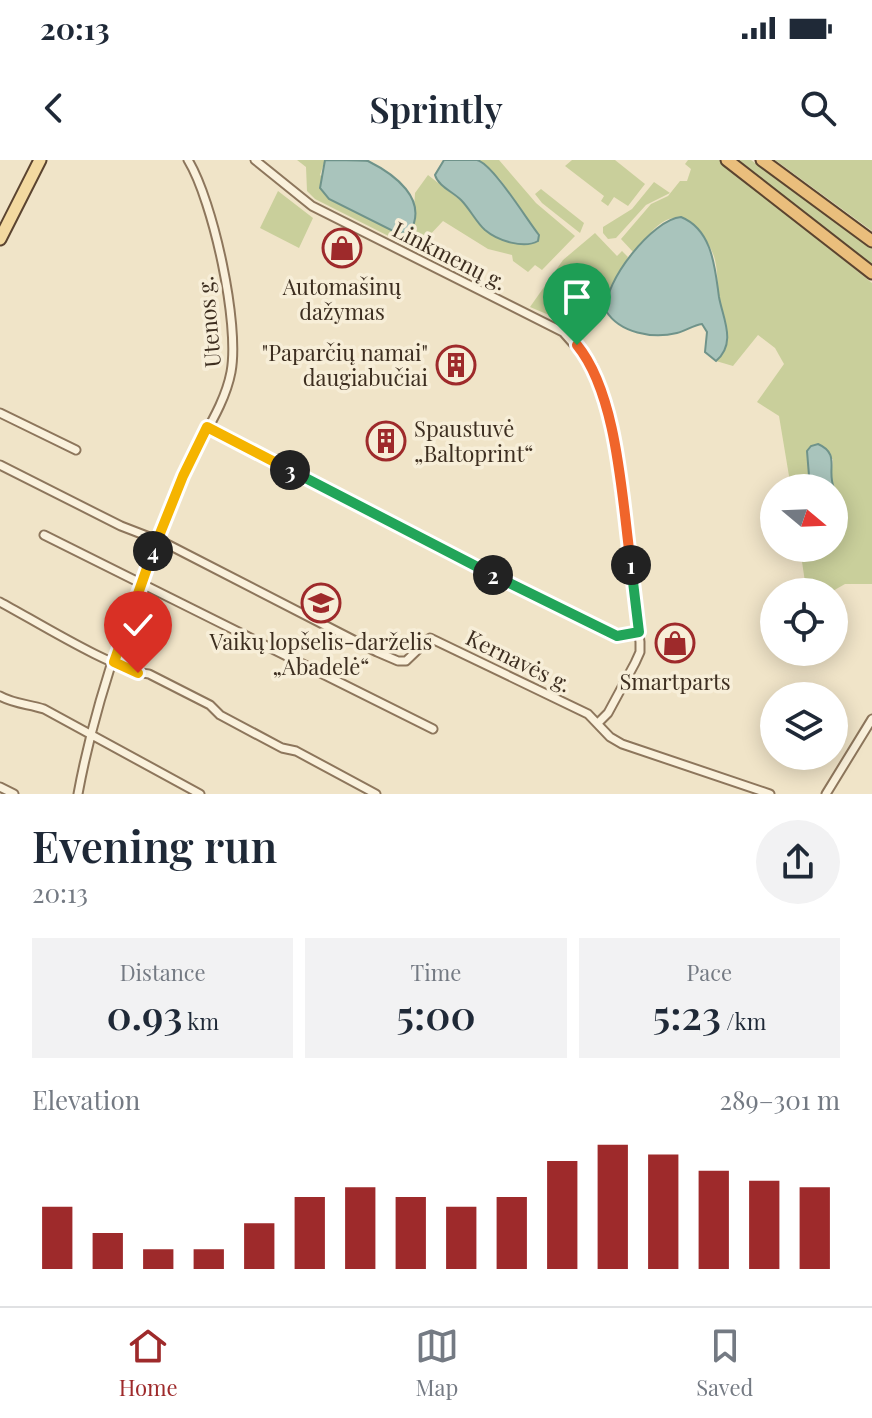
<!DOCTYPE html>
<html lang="en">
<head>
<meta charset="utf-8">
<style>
  :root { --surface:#fff; --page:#f2f2f3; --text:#1f2937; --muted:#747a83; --line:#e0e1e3; --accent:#9e2a2b }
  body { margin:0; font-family:"Playfair Display",serif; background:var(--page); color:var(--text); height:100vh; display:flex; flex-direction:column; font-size:30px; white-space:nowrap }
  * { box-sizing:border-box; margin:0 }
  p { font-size:26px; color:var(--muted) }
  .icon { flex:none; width:44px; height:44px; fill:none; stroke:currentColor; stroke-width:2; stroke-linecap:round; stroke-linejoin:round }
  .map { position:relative; height:634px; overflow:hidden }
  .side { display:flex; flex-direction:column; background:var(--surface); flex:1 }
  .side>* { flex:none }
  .needle { width:52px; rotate:109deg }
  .buttons { position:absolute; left:760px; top:314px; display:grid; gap:16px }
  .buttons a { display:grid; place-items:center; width:88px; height:88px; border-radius:50%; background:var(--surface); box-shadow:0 4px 20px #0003; font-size:40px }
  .pin { position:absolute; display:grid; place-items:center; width:68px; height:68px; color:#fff; margin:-82px -34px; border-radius:50% 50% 50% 0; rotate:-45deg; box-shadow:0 0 8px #0007 }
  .pin .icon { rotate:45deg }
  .km { position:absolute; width:40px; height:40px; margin:-20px; border-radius:50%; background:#222; color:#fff; font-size:22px; line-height:40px; text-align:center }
  .round { display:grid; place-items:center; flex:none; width:84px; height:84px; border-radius:42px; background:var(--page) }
  .headline { display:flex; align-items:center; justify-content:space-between; height:136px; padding:0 32px }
  h1 { font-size:44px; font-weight:600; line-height:60px }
  .metrics { display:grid; grid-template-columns:repeat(3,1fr); gap:12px; height:136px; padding:8px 32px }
  .metrics div { display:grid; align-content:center; border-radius:0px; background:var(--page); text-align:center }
  .metrics b { font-size:40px; font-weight:600 }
  .metrics small { font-size:22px; font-weight:400 }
  .metrics p { font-size:22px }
  .chart { height:224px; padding:16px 32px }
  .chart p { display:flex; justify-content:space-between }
  .chart svg { width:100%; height:144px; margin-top:8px; stroke:var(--accent); stroke-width:6 }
  .status { display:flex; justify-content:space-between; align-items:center; height:56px; padding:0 40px; background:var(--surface); direction:ltr }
  .status svg { height:22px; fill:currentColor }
  header { display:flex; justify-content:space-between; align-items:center; height:104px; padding:0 32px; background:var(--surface); font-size:36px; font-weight:600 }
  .dock { display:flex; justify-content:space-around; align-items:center; height:112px; border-top:2px solid var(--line); background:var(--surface); font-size:22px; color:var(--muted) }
  .dock a { display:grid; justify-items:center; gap:4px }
  .dock .on { color:var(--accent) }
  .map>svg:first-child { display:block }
</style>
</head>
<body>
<div class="status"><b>20:13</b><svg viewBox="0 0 49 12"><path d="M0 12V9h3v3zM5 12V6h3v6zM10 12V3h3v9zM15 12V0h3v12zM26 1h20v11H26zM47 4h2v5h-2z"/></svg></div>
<header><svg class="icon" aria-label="back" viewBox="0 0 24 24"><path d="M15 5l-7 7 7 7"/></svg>Sprintly<svg class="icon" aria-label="search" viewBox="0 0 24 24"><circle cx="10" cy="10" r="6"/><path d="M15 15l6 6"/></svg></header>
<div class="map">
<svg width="872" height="634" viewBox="0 0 872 634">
  <rect width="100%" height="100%" fill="#f0e4c8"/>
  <!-- green -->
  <path fill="#c9cf9b" d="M 297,0 L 325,0 L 320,15 L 397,73 L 404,74 L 413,67 L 415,33 L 428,15 L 465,44 L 485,70 L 539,75 L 500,19 L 478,0 L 499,0 L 536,43 L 575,76 L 542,110 L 535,105 L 528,112 L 513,101 L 512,95 L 488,89 L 443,61 L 427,78 L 454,104 L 452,108 L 315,39 L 307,31 L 306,7 Z
    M 572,0 L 615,0 L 645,24 L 628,46 L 614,37 L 608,46 L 601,41 L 604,36 L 565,6 Z
    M 688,0 L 719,0 L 872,123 L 872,424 L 845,424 L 831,432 L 806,429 L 800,388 L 834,388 L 834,371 L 845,356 L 844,344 L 831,322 L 833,299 L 807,291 L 810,328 L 791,328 L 779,256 L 757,242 L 784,204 L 775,188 L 758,175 L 733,206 L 716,201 C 734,184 722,158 719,137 C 717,125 718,112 715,100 C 711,82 689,52 669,59 C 656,63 643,82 634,93 L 621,79 L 651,44 L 668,36 L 680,21 L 687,21 L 691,9 L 685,4 Z
    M 733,0 L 751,0 L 872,88 L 872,105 Z
    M 775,0 L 872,0 L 872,71 Z
    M 654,22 L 670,33 L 646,45 L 616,78 L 608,79 L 603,73 L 603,67 L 632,49 Z
    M 541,29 L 584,63 L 580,73 L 542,43 L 535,34 Z
    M 278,31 L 313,58 L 299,88 L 260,68 Z
    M 595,73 L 617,96 L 622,91 L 628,97 L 589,172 L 530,147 L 563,100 Z"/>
  <!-- water -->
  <path fill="#a9c4bc" stroke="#6f938a" stroke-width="2" d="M 325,0 C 337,0 358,0 368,1 C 394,14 429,39 410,72 L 397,73 L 329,39 L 320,28 Z
    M 444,0 C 454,0 468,0 477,0 C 493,4 527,60 539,75 L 538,81 C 524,89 498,81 485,70 C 476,62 470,49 461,40 C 453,32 438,26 435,15 Z
    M 681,57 C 713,70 715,109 719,137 C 723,159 737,183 716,201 L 705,192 L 707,172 L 702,164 C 693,165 686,171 677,173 C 652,179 620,173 606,151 C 603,122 653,59 681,57 Z
    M 818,284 C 841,294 826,310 834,328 L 810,328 L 807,291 L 811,286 Z"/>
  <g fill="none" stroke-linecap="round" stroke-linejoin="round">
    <!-- minor casing -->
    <g stroke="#8d765c" stroke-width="11">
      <path id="minor" d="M 255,0 L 312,46 L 563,172 L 593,206 L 605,240 L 615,292 L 640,482 L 640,492 L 635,503 L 608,553 L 598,563
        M 0,253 L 76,290
        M 207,267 L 611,475 L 639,472
        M 0,305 L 121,366 L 165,383 L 377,492 L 398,501 L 406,501 L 430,478 L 588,554 L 610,577 L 622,584 L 770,634
        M 44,375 L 433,569
        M 0,442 C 34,460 115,511 149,514 L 210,545 L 220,555 L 282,588 L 296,591 L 376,634
        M 0,536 C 14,544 29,544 44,549 L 200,634
        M 0,627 L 14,634
        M 78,634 C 98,525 140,418 183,317 C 197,283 224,249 231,212 C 240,164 213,41 188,0
        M 826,634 L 872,559"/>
    </g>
    <!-- primary casing -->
    <g stroke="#5b4430" stroke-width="15">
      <path id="primary" d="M 0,79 L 40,0"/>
    </g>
    <!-- trunk casing -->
    <g stroke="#5b4430" stroke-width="15">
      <path id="trunk" d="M 727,0 L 872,113
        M 762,0 L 872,81"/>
    </g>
    <!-- minor -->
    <use href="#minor" stroke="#faf1dc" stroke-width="7"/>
    <!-- primary -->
    <use href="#primary" stroke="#f3d9a0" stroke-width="11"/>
    <!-- trunk -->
    <use href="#trunk" stroke="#eabe7c" stroke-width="11"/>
  </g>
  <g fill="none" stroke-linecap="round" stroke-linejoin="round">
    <!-- split-1 casing -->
    <g stroke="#fff" stroke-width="16">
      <path id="split-1" d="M 577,185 C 618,235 622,341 631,405"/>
    </g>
    <!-- split-2 casing -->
    <g stroke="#fff" stroke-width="16">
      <path id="split-2" d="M 493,415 L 617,476 L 639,472 L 631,405"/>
    </g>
    <!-- split-3 casing -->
    <g stroke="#fff" stroke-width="16">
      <path id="split-3" d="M 290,310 L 493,415"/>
    </g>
    <!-- split-4 casing -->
    <g stroke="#fff" stroke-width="16">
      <path id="split-4" d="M 153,391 L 183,316 L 207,267 L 290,310"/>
    </g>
    <!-- split-5 casing -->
    <g stroke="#fff" stroke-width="16">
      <path id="split-5" d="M 138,513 L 114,502 L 153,391"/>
    </g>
    <!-- split-1 -->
    <use href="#split-1" stroke="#f0652b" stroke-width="10"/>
    <!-- split-2 -->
    <use href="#split-2" stroke="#22a559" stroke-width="10"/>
    <!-- split-3 -->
    <use href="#split-3" stroke="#22a559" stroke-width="10"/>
    <!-- split-4 -->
    <use href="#split-4" stroke="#f5b400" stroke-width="10"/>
    <!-- split-5 -->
    <use href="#split-5" stroke="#f5b400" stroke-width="10"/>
  </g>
  <!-- icons -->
  <defs>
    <g id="shop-ring" transform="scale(2)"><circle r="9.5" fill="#f7eed8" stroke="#9e2a2b" stroke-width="1.5"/><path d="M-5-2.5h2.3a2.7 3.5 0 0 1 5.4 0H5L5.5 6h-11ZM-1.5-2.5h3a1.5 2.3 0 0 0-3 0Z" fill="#9e2a2b"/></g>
    <g id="building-ring" transform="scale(2)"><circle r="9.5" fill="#f7eed8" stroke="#9e2a2b" stroke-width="1.5"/><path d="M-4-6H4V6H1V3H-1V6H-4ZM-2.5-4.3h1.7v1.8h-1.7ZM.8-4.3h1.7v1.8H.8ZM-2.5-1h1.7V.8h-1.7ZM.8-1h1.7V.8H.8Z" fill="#9e2a2b"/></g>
    <g id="school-ring" transform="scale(2)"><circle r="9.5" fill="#f7eed8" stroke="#9e2a2b" stroke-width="1.5"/><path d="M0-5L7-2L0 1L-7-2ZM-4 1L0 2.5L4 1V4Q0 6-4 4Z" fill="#9e2a2b"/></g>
  </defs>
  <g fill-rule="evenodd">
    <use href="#shop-ring" x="342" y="88"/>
    <use href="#building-ring" x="456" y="205"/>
    <use href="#building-ring" x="386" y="281"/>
    <use href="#school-ring" x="321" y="443"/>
    <use href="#shop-ring" x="675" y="483"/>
  </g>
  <g text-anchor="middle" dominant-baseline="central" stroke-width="7" stroke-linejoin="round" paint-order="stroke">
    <!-- street labels -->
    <g font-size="22" fill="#3d2e20" stroke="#f7eed8">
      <text transform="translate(450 95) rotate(27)">Linkmenų g.</text>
      <text transform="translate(208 162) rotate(-95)">Utenos g.</text>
      <text transform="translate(519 500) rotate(26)">Kernavės g.</text>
    </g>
    <!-- poi labels -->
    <g font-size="22" fill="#3d2e20" stroke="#f7eed8">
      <text x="342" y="126">Automašinų<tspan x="342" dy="25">dažymas</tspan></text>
      <text x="428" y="192" text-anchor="end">"Paparčių namai"<tspan x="428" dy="25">daugiabučiai</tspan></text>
      <text x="414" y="268" text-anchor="start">Spaustuvė<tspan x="414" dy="25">„Baltoprint“</tspan></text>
      <text x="321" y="481">Vaikų lopšelis-darželis<tspan x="321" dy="25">„Abadelė“</tspan></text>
      <text x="675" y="521">Smartparts</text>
    </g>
  </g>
</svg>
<div class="buttons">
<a><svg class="needle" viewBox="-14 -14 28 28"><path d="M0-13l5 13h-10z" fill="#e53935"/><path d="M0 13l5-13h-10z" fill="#747a83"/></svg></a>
<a><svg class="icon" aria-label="locate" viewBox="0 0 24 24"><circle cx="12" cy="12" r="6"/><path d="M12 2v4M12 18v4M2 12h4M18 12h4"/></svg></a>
<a><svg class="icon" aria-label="layers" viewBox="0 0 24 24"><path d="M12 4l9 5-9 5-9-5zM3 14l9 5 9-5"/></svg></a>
</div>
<div class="pin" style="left:577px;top:185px;background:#1e9e55"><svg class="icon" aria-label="arrive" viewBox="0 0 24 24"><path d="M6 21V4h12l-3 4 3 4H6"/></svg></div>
<div class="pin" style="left:138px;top:513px;background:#d93025"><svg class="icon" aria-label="check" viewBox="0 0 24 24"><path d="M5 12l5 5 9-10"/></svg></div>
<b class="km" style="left:631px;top:405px">1</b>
<b class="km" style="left:493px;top:415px">2</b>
<b class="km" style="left:290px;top:310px">3</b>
<b class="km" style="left:153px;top:391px">4</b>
</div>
<section class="side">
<div class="headline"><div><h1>Evening run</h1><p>20:13</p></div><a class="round"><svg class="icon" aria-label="share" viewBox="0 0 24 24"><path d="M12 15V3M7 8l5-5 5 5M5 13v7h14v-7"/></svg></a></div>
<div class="metrics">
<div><p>Distance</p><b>0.93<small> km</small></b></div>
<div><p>Time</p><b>5:00</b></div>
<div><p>Pace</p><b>5:23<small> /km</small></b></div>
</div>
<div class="chart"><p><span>Elevation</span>289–301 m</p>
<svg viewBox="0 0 160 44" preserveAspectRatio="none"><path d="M5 44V25M15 44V33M25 44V38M35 44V38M45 44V30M55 44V22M65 44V19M75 44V22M85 44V25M95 44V22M105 44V11M115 44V6M125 44V9M135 44V14M145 44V17M155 44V19"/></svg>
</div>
</section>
<nav class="dock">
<a class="on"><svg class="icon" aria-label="home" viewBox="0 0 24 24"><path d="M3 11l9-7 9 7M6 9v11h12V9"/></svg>Home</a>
<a><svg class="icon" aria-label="map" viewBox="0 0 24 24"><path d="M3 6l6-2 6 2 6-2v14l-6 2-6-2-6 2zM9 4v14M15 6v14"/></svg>Map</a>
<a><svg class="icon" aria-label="saved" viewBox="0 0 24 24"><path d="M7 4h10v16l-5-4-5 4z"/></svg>Saved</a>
</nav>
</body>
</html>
